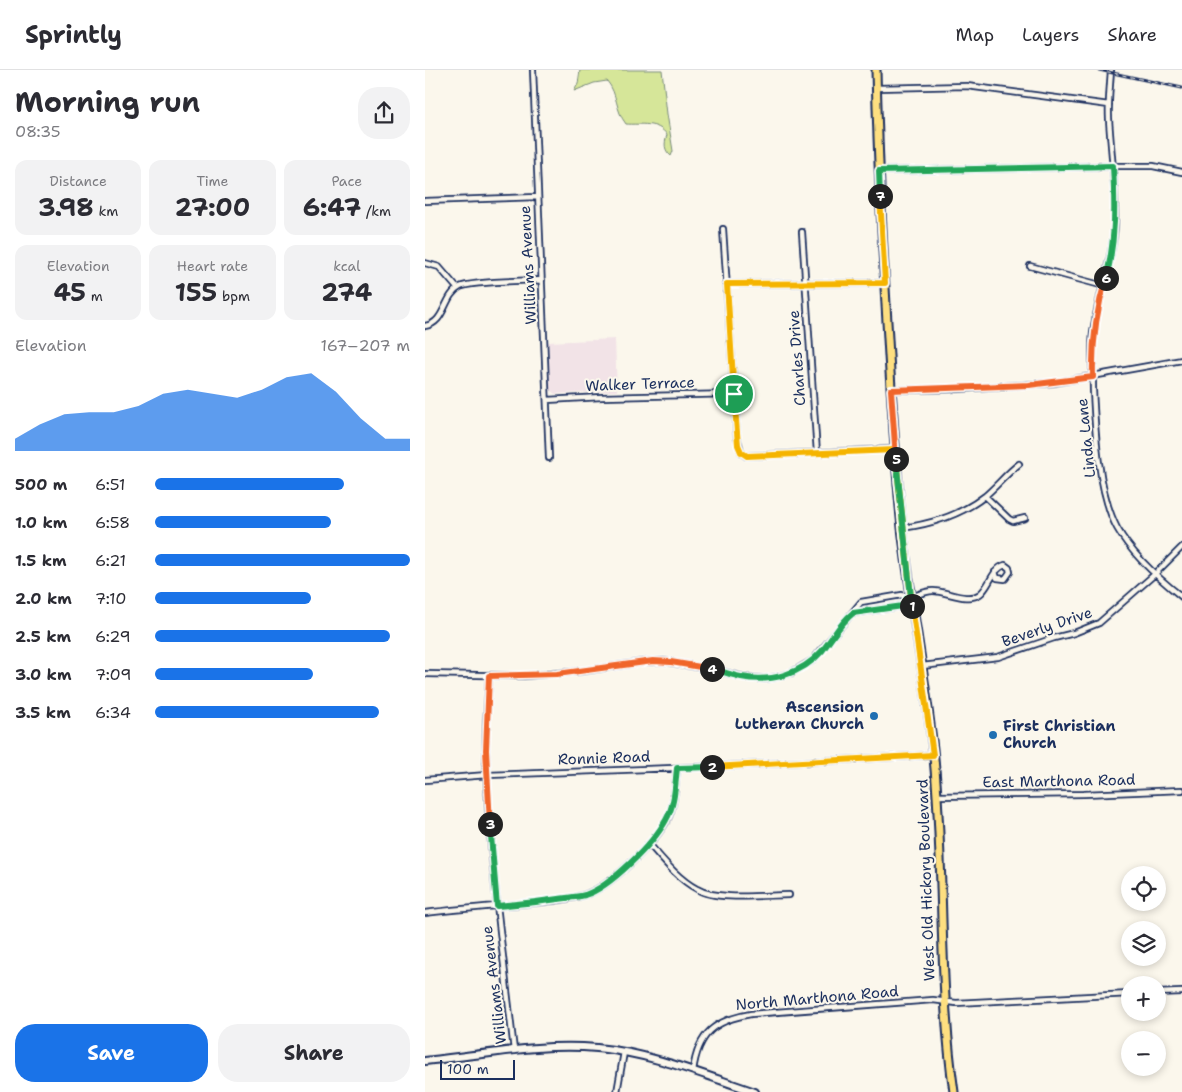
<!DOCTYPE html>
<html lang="en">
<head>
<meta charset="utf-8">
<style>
  :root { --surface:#fff; --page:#f2f2f3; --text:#2b2b33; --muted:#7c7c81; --line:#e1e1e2; --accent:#1a73e8 }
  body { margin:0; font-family:"Shantell Sans",sans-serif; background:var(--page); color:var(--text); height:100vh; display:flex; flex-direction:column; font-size:19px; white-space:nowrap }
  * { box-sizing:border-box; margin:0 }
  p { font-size:16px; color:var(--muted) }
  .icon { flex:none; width:28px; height:28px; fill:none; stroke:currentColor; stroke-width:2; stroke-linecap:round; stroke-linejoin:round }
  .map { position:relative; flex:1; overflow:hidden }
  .panel { display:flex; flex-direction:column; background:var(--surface); width:425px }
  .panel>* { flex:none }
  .buttons { position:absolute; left:696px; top:796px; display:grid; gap:10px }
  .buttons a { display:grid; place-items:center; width:45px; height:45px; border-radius:50%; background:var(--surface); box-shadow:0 2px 8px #0003; font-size:25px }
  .scale { position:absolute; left:15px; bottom:12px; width:75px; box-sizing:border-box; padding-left:5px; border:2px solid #1b2f5e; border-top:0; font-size:14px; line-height:18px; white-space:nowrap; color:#1b2f5e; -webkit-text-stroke:4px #fbf7ec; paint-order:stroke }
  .pin { position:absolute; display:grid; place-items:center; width:42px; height:42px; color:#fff; margin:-21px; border:2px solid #fff; border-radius:50%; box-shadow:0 1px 5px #0007 }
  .km { position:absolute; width:25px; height:25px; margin:-12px; border-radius:50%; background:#222; color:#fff; font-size:14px; line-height:25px; text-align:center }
  .round { display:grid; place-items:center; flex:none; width:52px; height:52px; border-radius:20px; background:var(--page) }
  .head { display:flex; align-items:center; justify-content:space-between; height:85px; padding:0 15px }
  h1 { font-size:28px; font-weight:700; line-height:38px }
  .metrics { display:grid; grid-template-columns:repeat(3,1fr); gap:8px; height:85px; padding:5px 15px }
  .metrics div { display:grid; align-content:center; border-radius:12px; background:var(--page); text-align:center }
  .metrics b { font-size:25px; font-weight:700 }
  .metrics small { font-size:14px; font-weight:400 }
  .metrics p { font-size:14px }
  .chart { height:140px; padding:10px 15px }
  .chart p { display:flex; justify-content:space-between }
  .chart svg { width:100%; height:90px; margin-top:5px; fill:var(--accent); opacity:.7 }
  .primary-button { display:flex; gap:10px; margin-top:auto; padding:10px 15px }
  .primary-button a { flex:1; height:58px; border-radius:20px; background:var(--accent); color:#fff; font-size:20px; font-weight:700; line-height:58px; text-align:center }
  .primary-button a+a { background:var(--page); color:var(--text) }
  ul { padding:0 15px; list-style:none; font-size:16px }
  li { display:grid; grid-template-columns:80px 60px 1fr; align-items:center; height:38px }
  li i { height:12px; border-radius:6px; background:var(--accent) }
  header { display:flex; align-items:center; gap:30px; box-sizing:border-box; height:70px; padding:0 25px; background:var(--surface); border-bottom:1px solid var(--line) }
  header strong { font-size:24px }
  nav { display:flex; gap:28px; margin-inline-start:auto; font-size:18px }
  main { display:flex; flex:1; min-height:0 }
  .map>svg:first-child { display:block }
</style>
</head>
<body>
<header>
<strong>Sprintly</strong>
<nav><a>Map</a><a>Layers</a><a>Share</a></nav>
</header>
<main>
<section class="panel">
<div class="head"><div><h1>Morning run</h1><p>08:35</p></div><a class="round"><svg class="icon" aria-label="share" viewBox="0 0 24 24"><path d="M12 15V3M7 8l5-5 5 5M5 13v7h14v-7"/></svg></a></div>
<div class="metrics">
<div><p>Distance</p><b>3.98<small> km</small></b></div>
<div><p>Time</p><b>27:00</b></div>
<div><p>Pace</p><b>6:47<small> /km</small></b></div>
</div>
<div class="metrics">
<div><p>Elevation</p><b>45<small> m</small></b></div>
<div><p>Heart rate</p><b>155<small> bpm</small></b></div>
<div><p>kcal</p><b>274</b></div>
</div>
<div class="chart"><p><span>Elevation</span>167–207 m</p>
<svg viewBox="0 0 160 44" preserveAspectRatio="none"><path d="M0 44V38L10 31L20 26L30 25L40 25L50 22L60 16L70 14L80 16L90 18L100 14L110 8L120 6L130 15L140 28L150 38L160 38V44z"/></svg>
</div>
<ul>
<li><b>500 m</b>6:51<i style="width:74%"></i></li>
<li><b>1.0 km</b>6:58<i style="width:69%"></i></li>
<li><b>1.5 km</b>6:21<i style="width:100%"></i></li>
<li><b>2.0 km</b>7:10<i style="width:61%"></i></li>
<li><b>2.5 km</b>6:29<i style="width:92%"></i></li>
<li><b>3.0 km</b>7:09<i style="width:62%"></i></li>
<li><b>3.5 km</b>6:34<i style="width:88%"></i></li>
</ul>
<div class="primary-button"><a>Save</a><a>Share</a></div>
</section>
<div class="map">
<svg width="757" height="1022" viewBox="0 0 757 1022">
  <rect width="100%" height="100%" fill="#fbf7ec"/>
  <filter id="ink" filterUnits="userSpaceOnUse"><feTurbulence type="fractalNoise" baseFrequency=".02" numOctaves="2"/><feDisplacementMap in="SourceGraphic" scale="10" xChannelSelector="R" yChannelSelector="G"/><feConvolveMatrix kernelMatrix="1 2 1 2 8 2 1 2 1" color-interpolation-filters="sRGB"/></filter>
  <g filter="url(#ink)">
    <!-- built -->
    <path fill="#f2e3e7" d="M 190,269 L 192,321 L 130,324 L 125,320 L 123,272 Z"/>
    <!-- green -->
    <path fill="#d6e699" stroke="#788a7c" d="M 155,0 L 237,0 L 242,44 L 248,81 L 246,86 C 239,80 239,74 242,65 C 233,51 215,55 201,54 C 190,40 193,24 182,11 L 169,13 L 149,21 L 153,14 Z"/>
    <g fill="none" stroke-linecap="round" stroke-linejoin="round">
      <!-- street casing -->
      <g stroke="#1b2f5e" stroke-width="8">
        <path id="street" d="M 108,0 L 124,388
          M 686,0 C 685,16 683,33 684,49 C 686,83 691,118 690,152 C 688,190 673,225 668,263 C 666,282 668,301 668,320 C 670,360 673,422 692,458 C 707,485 733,508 757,527
          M 452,18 L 542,16 L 684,35
          M 454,101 L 688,96 L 728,96 L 757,102
          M 0,131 L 112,127
          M 298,159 L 312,367 L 316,382 L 321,386 L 470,379
          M 377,162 L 392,383
          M 0,193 L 14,197 L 32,218
          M 605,196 L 679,216
          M 302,214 L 460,213
          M 0,256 C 21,253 18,226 35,217 C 47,211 101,211 117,210
          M 466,320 L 532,319 L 628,313 L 757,290
          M 122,330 L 177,327 L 309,324
          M 560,426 L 584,449 L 588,451 L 600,448
          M 477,458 C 507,454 536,445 560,426 C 572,416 581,404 594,394
          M 428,543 L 478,536 L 482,528
          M 497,596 L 573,587 L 629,568 L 649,563 L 674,553 L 730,504 L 757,477
          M 0,604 L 99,606 L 158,601 L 218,592 L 238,591 L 290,600 L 318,607 L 340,609 L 351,607 L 366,603 L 388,590 L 436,532 L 477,525 L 482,528 C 491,526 499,521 508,521 C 522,521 542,533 555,524 C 565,516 567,499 580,495 L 584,498 L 585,502 L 580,509 L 572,508 L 570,502
          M 64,606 C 63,631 60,657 61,682 C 63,782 78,881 89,981
          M 0,710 L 62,705 L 301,696 L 508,685
          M 512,726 L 659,724 L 757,720
          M 224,774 C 238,790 253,809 272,819 C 291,831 341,825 364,825
          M 0,843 C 35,839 71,836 106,833 C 124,831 145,830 162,824 C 187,815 229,773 242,750 C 250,735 250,715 252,698
          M 732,923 L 757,922
          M 268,1001 C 273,963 290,950 326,944 L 508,930 L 531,933 L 705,924
          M 192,1022 L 199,982"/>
      </g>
      <!-- secondary casing -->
      <g stroke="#1b2f5e" stroke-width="10">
        <path id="secondary" d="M 0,991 C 57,985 115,973 172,978 C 226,983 279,1005 330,1022"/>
      </g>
      <!-- primary casing -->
      <g stroke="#1b2f5e" stroke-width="11">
        <path id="primary" d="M 451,0 C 453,84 457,168 462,252 C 466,321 470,390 477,458 C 486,535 501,611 509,688 C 520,799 513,911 529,1022"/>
      </g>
      <!-- street -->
      <use href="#street" stroke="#fbf7ec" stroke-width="4.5"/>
      <!-- secondary -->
      <use href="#secondary" stroke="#fbf7ec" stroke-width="6"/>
      <!-- primary -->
      <use href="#primary" stroke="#fedf80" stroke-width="7"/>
      <!-- rail casing -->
      <g stroke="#1b2f5e" stroke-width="3">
        <path id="rail" d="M 674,0 L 757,18"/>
      </g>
      <!-- rail -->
      <use href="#rail" stroke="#fbf7ec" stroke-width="1" stroke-dasharray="4" stroke-linecap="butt"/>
    </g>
  </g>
  <g fill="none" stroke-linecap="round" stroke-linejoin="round" filter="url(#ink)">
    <!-- split-1 casing -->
    <g stroke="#fff" stroke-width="10">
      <path id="split-1" d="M 309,324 L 313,375 L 316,382 L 322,386 L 470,380 L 487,536"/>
    </g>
    <!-- split-2 casing -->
    <g stroke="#fff" stroke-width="10">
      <path id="split-2" d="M 287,697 L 508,685 L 487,536"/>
    </g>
    <!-- split-3 casing -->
    <g stroke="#fff" stroke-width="10">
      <path id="split-3" d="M 65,754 L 72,836 C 93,834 113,832 133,829 C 142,828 152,827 160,825 C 185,817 228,774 241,750 C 250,735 250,715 252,698 L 287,697"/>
    </g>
    <!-- split-4 casing -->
    <g stroke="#fff" stroke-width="10">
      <path id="split-4" d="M 65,754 L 61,680 L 64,606 L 132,604 L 228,591 L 246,592 L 287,599"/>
    </g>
    <!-- split-5 casing -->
    <g stroke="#fff" stroke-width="10">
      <path id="split-5" d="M 287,599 C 297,601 306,605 316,607 C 345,613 377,604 397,581 C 407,569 415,553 428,543 L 478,536 L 482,528 L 486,527 L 471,389"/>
    </g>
    <!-- split-6 casing -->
    <g stroke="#fff" stroke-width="10">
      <path id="split-6" d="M 471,389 L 466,320 L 604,315 L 668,307 C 667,272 671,241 681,208"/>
    </g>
    <!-- split-7 casing -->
    <g stroke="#fff" stroke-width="10">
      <path id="split-7" d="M 455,126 L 454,101 L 688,96 C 690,134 691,170 681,208"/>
    </g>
    <!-- split-8 casing -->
    <g stroke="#fff" stroke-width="10">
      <path id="split-8" d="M 309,324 L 302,214 L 460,213 L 455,126"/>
    </g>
    <!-- split-1 -->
    <use href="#split-1" stroke="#f5b400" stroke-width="6"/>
    <!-- split-2 -->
    <use href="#split-2" stroke="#f5b400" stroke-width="6"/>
    <!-- split-3 -->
    <use href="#split-3" stroke="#22a559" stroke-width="6"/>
    <!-- split-4 -->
    <use href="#split-4" stroke="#f0652b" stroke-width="6"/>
    <!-- split-5 -->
    <use href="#split-5" stroke="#22a559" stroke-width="6"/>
    <!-- split-6 -->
    <use href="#split-6" stroke="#f0652b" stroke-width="6"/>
    <!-- split-7 -->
    <use href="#split-7" stroke="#22a559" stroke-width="6"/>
    <!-- split-8 -->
    <use href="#split-8" stroke="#f5b400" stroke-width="6"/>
  </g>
  <!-- markers -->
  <g fill="#1f6fb2" stroke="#fbf7ec" stroke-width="2">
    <circle cx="449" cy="646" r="5"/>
    <circle cx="568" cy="665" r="5"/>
  </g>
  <g text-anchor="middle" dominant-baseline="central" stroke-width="4" stroke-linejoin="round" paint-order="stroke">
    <!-- street labels -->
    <g font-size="15" fill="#1b2f5e" stroke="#fbf7ec">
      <text transform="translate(103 195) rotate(-93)">Williams Avenue</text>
      <text transform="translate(372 288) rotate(-94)">Charles Drive</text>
      <text transform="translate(215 314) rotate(-2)">Walker Terrace</text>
      <text transform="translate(661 368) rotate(-96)">Linda Lane</text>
      <text transform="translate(622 557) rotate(-19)">Beverly Drive</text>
      <text transform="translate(179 688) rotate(-2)">Ronnie Road</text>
      <text transform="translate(634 711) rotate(-1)">East Marthona Road</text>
      <text transform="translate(501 810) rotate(-92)">West Old Hickory Boulevard</text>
      <text transform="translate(69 915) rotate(-97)">Williams Avenue</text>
      <text transform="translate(392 928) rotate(-5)">North Marthona Road</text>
    </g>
    <!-- poi labels -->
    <g font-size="15" font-weight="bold" fill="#1b2f5e" stroke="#fbf7ec" text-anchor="end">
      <text x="439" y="637">Ascension<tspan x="439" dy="17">Lutheran Church</tspan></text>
      <text x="578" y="656" text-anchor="start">First Christian<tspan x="578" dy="17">Church</tspan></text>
    </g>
  </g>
</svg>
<div class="buttons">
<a><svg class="icon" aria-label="locate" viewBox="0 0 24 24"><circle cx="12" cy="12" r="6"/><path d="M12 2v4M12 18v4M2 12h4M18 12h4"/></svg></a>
<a><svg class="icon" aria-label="layers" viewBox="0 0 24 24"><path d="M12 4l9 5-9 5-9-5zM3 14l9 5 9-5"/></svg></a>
<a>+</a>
<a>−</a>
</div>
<div class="scale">100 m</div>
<div class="pin" style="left:309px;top:324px;background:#1e9e55"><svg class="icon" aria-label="arrive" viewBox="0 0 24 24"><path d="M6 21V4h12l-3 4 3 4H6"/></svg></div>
<b class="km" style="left:487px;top:536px">1</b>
<b class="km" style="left:287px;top:697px">2</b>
<b class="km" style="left:65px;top:754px">3</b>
<b class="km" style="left:287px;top:599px">4</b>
<b class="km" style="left:471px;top:389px">5</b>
<b class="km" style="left:681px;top:208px">6</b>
<b class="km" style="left:455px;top:126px">7</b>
</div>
</main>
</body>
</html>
